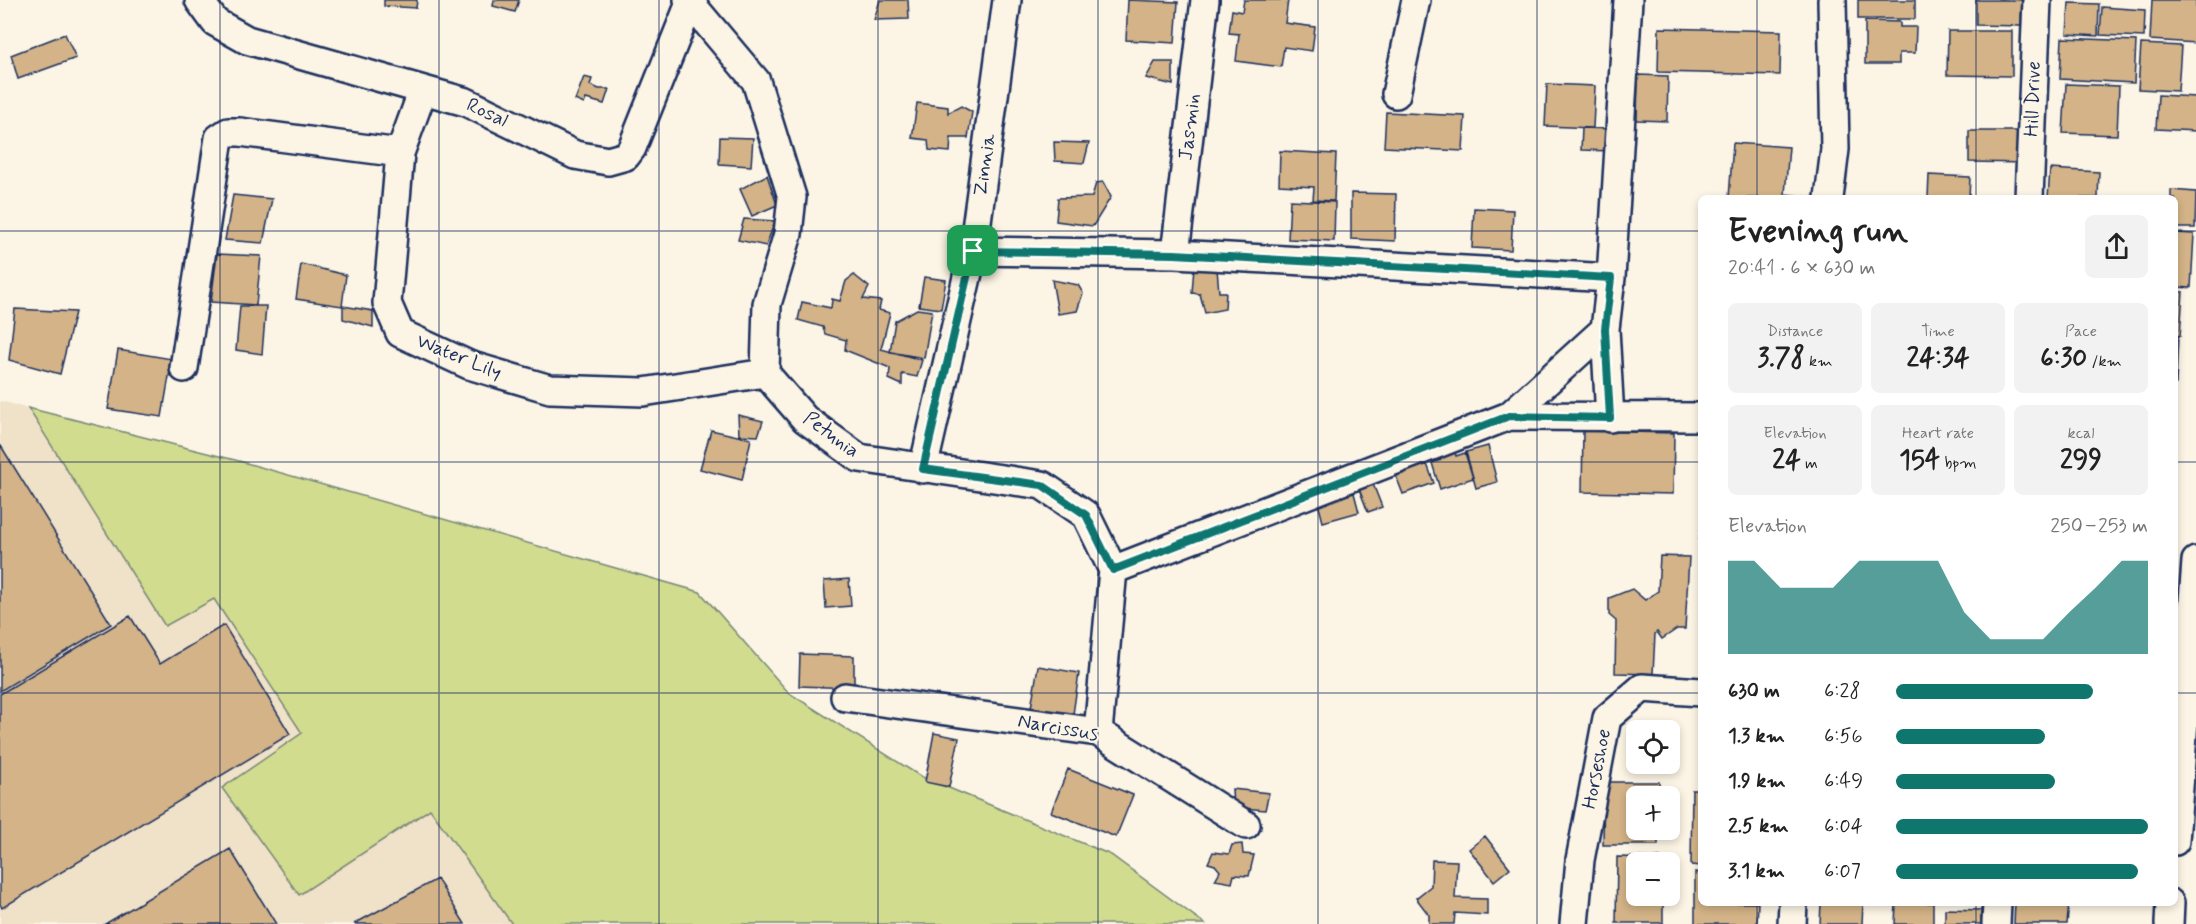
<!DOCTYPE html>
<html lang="en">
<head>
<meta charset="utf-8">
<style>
  :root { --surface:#fff; --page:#f2f2f2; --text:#222; --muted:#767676; --accent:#0f766e }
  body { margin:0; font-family:Mynerve,sans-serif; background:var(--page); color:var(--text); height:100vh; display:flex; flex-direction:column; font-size:22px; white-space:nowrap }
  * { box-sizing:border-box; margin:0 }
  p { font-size:20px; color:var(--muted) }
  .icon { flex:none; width:33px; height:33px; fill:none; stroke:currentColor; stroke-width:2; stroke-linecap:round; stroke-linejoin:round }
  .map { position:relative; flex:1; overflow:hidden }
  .sheet { position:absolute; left:1698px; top:195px; width:480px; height:711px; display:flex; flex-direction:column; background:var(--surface); border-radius:9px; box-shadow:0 3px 9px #0003 }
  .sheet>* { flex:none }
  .tools { position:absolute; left:1626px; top:720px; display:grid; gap:12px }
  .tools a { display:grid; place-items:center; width:54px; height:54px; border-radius:9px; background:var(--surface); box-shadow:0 3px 9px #0003; font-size:30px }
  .pin { position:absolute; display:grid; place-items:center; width:51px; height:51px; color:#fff; margin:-26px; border-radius:12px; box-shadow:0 3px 9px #0006 }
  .round { display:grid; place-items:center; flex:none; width:63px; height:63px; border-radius:9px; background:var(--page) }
  .headline { display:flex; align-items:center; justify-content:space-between; height:102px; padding:0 30px }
  h1 { font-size:33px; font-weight:800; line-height:45px }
  .metrics { display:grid; grid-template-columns:repeat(3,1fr); gap:9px; height:102px; padding:6px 30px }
  .metrics div { display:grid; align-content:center; border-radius:9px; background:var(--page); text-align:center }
  .metrics b { font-size:26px; font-weight:800 }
  .metrics small { font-size:16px; font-weight:400 }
  .metrics p { font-size:16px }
  .chart { height:168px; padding:12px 30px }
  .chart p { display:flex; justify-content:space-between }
  .chart svg { width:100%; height:108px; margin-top:6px; fill:var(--accent); opacity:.7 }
  ul { padding:0 30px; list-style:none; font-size:20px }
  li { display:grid; grid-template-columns:96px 72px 1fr; align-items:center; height:45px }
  li i { height:15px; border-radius:8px; background:var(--accent) }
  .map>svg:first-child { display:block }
</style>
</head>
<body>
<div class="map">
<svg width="2196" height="924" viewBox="0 0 2196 924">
  <rect width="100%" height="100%" fill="#fcf5e5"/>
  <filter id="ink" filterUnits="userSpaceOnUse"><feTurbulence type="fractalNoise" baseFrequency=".0167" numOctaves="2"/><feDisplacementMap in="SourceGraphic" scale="12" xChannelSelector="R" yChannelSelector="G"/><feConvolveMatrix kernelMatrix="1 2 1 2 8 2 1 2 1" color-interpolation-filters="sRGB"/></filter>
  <g filter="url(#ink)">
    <!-- built -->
    <path fill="#f0e1c9" d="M 0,401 L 28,408 L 165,626 L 214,599 L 302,733 L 223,788 L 299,895 L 430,809 L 512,924 L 0,924 Z"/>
    <!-- green -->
    <path fill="#d1dc8f" stroke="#768676" stroke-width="1.5" d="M 28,408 L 239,461 L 700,592 L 789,693 L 920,776 L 1111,855 L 1205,924 L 512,924 L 430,809 L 299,895 L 222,788 L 302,733 L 214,599 L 165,626 Z"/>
    <!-- building -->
    <path fill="#d3b387" stroke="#1b2f5e" stroke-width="1.5" d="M 384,0 L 417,0 L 416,8 L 384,6 Z
      M 494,0 L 519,0 L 515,12 L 493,6 Z
      M 880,0 L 908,0 L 909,19 L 874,20 Z
      M 1128,0 L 1178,2 L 1175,43 L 1126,40 Z
      M 1244,0 L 1288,0 L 1285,23 L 1315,27 L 1312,51 L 1284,47 L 1281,67 L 1236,61 L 1239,34 L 1229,33 L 1232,10 L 1242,12 Z
      M 1858,0 L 1915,0 L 1915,19 L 1858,19 Z
      M 1976,0 L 2022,0 L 2021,26 L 1976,25 Z
      M 2152,0 L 2196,0 L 2196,43 L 2150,40 Z
      M 2069,3 L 2099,4 L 2098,36 L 2067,34 Z
      M 2102,7 L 2145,10 L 2144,37 L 2100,35 Z
      M 1865,21 L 1900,22 L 1900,27 L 1916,27 L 1915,53 L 1899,53 L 1899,64 L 1865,64 Z
      M 1659,28 L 1781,31 L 1780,75 L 1658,72 Z
      M 1948,31 L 2012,31 L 2012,76 L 1947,75 Z
      M 65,34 L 76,58 L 18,79 L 11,55 Z
      M 2062,38 L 2136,41 L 2134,83 L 2060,79 Z
      M 2141,44 L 2181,46 L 2178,91 L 2138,89 Z
      M 1155,62 L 1173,62 L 1173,85 L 1146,78 Z
      M 1638,75 L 1668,76 L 1667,121 L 1637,120 Z
      M 584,77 L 592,79 L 590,85 L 599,89 L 609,89 L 604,104 L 586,99 L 584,104 L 575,100 Z
      M 1547,84 L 1595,86 L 1593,128 L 1545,126 Z
      M 2066,84 L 2119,86 L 2117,135 L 2063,133 Z
      M 2158,95 L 2196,97 L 2196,131 L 2156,129 Z
      M 917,103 L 948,107 L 948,113 L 961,106 L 972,112 L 968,138 L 951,138 L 950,152 L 929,150 L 928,140 L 912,138 Z
      M 1386,112 L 1465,116 L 1463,151 L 1384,147 Z
      M 1582,128 L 1613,129 L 1612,151 L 1581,150 Z
      M 1969,131 L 2028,131 L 2028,163 L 1969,162 Z
      M 720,137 L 753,138 L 751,166 L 719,164 Z
      M 1054,142 L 1089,143 L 1084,163 L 1055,161 Z
      M 1733,143 L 1789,147 L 1785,194 L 1818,198 L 1729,198 Z
      M 1280,151 L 1336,154 L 1334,201 L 1313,200 L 1314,187 L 1279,185 Z
      M 2050,169 L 2099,172 L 2098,198 L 2048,198 Z
      M 767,175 L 777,205 L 752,216 L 740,189 Z
      M 1929,175 L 1970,177 L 1969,198 L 1928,198 Z
      M 1103,182 L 1111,197 L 1093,226 L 1056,221 L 1058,198 L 1092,197 L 1096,183 Z
      M 2171,190 L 2196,192 L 2195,228 L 2175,228 L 2175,198 L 2171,198 Z
      M 1351,193 L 1396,194 L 1395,241 L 1351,239 Z
      M 233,195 L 272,199 L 263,243 L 225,240 Z
      M 1290,200 L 1335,202 L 1334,241 L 1288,239 Z
      M 1474,208 L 1513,210 L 1511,250 L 1472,248 Z
      M 744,219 L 775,221 L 766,246 L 738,240 Z
      M 2175,233 L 2194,234 L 2191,288 L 2175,287 Z
      M 217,254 L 261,256 L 256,305 L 211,302 Z
      M 301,264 L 346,275 L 342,306 L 296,299 Z
      M 1194,267 L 1217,269 L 1219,292 L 1226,292 L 1225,309 L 1205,313 L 1200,294 L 1192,293 Z
      M 854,275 L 869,287 L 863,299 L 881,301 L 879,310 L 890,313 L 881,349 L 922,360 L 917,377 L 902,374 L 902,385 L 889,379 L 890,368 L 845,350 L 846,340 L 825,334 L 823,327 L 798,320 L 802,302 L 831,308 L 832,299 L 840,301 L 846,281 Z
      M 924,277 L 946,280 L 941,309 L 919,306 Z
      M 1052,280 L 1078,285 L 1083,293 L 1077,311 L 1058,314 Z
      M 2175,291 L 2183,292 L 2180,336 L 2175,335 Z
      M 240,306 L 266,306 L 262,354 L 236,350 Z
      M 343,306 L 373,311 L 373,327 L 343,319 Z
      M 15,309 L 75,312 L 60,374 L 9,360 Z
      M 917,309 L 932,311 L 924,358 L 890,352 L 895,321 Z
      M 2175,337 L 2178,337 L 2176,384 L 2175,384 Z
      M 118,350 L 172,359 L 162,417 L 108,409 Z
      M 738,415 L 763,421 L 758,436 L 739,435 Z
      M 711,430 L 751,439 L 742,480 L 700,469 Z
      M 1583,431 L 1674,433 L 1673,494 L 1582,492 Z
      M 1,446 L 111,624 L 0,691 L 0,447 Z
      M 1488,446 L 1497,482 L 1476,488 L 1466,452 Z
      M 1455,452 L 1456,456 L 1465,453 L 1473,478 L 1440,489 L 1432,463 L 1441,460 L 1440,457 Z
      M 1417,461 L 1419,467 L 1427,464 L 1434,483 L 1403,494 L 1396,476 L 1405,473 L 1402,467 Z
      M 1373,484 L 1382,507 L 1368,512 L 1359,489 Z
      M 1354,493 L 1359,512 L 1323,522 L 1318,503 Z
      M 1700,530 L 1701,530 L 1701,559 L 1698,559 Z
      M 1660,556 L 1689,557 L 1685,629 L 1677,629 L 1662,639 L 1657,632 L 1655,634 L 1653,674 L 1615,673 L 1616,621 L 1609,615 L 1609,598 L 1632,589 L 1645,600 L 1658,591 Z
      M 849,579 L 851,606 L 826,608 L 824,581 Z
      M 130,616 L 160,664 L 224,625 L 290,734 L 2,908 L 0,904 L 0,694 Z
      M 800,654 L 854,656 L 854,688 L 799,686 Z
      M 1038,666 L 1079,673 L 1072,721 L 1030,714 Z
      M 934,733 L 959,738 L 949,787 L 925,782 Z
      M 1068,769 L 1133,795 L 1116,837 L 1051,812 Z
      M 1604,782 L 1659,782 L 1659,796 L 1636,796 L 1636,830 L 1658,830 L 1658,845 L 1603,845 Z
      M 1232,789 L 1269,793 L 1265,810 L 1233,807 Z
      M 1692,790 L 1701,790 L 1701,866 L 1691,865 Z
      M 1485,836 L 1510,868 L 1494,881 L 1469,849 Z
      M 1242,844 L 1243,854 L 1254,855 L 1249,876 L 1234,875 L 1232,883 L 1215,880 L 1220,871 L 1215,865 L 1208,863 L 1213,852 L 1229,854 L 1232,845 Z
      M 230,849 L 276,924 L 105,924 Z
      M 1617,857 L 1664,858 L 1664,862 L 1636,862 L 1636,896 L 1663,896 L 1663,923 L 1616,923 Z
      M 1432,860 L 1457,861 L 1455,898 L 1487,899 L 1487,915 L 1455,913 L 1454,924 L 1429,924 L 1429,915 L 1416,898 L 1431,886 Z
      M 1695,872 L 1701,873 L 1701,903 L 1758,903 L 1757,924 L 1695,924 Z
      M 437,879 L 465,924 L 354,924 Z
      M 1821,903 L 1863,903 L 1862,924 L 1820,924 Z
      M 1896,903 L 1933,903 L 1933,924 L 1895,924 Z
      M 2015,903 L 2069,903 L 2067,924 L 2014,924 Z
      M 1945,909 L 1981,910 L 1981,924 L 1945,924 Z"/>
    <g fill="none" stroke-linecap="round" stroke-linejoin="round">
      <!-- minor casing -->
      <g stroke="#1b2f5e" stroke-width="32">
        <path id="minor" d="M 199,0 L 215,22 L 247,40 L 466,102 L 575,155 L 608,161 L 626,156 L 632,148 L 690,3
          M 688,0 L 756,81 L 792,197 L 788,234 L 767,304 L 765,373 L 805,419 L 859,458 L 1042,485 L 1086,515 L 1113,570 L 1098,732
          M 423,90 L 400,153 L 387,303 L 400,333 L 469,365 L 550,389 L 643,392 L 765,373
          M 1396,94 L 1416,0
          M 1829,198 L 1835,149 L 1832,0
          M 2029,198 L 2037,0
          M 973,251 L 1175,254 L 1611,278
          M 1175,254 L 1205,0
          M 184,368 L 219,138 L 228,132 L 240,132 L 400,153
          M 1509,416 L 1605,329
          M 1610,418 L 1605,329 L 1611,278 L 1628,0
          M 923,469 L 973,251 L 1007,0
          M 1113,570 L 1509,416 L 1701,417
          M 845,697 L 1098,732 L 1246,825
          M 2175,841 L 2196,561
          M 1574,924 L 1580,860 L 1607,718 L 1642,688 L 1701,692
          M 1792,924 L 1793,903
          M 1996,924 L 1997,903
          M 2169,924 L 2170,903"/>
      </g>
      <!-- minor -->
      <use href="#minor" stroke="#fcf5e5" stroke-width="27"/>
    </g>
  </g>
  <g fill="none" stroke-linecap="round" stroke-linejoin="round" filter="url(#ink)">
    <!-- route casing -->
    <g stroke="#fff" stroke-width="12">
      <path id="route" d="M 973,251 L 1174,254 L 1611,278 L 1605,329 L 1610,418 L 1509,416 L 1113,570 L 1086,515 L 1042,485 L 923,469 Z"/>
    </g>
    <!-- route -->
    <use href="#route" stroke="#0f766e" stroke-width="8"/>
  </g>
  <!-- grid -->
  <path fill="none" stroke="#1b2f5e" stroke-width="1.5" stroke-opacity="0.55" d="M 220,0 L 220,924M 439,0 L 439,924M 659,0 L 659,924M 878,0 L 878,924M 1098,0 L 1098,924M 1318,0 L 1318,924M 1537,0 L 1537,924M 1757,0 L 1757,198M 1976,0 L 1976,198M 0,231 L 1701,231M 2175,231 L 2196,231M 0,462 L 1701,462M 2175,462 L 2196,462M 0,693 L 1701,693M 2175,693 L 2196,693M 1757,903 L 1757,924M 1976,903 L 1976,924"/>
  <g text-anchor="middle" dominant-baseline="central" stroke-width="4.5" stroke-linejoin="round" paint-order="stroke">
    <!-- street labels -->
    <g font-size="20" fill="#1b2f5e" stroke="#fcf5e5">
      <text transform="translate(2033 99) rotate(-88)">Hill Drive</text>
      <text transform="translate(487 113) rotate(25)">Rosal</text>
      <text transform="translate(1190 127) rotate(-83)">Jasmin</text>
      <text transform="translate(985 165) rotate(-82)">Zinnia</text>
      <text transform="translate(459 357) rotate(22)">Water Lily</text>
      <text transform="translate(831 435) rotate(36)">Petunia</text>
      <text transform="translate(1058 728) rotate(10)">Narcissus</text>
      <text transform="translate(1597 769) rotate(-79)">Horseshoe</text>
    </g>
  </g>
</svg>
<div class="tools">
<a><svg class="icon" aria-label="locate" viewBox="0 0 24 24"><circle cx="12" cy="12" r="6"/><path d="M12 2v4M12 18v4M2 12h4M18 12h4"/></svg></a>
<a>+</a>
<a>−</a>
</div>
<div class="pin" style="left:973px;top:251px;background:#1e9e55"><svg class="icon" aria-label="arrive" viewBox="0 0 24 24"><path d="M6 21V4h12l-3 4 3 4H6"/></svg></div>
<section class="sheet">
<div class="headline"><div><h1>Evening run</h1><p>20:41 · 6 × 630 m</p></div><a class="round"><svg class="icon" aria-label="share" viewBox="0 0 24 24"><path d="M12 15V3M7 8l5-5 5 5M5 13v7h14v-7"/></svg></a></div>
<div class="metrics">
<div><p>Distance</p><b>3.78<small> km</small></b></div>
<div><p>Time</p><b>24:34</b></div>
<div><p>Pace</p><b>6:30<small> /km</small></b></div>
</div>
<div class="metrics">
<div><p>Elevation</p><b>24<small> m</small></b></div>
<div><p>Heart rate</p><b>154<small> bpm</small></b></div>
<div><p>kcal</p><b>299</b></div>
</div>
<div class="chart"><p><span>Elevation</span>250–253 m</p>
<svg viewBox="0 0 160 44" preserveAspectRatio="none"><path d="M0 44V6L10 6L20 17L30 17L40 17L50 6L60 6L70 6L80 6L90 27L100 38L110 38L120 38L130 27L140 17L150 6L160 6V44z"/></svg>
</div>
<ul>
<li><b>630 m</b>6:28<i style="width:78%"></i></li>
<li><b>1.3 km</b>6:56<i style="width:59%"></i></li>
<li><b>1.9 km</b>6:49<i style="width:63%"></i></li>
<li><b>2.5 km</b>6:04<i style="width:100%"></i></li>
<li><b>3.1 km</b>6:07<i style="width:96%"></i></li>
</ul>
</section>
</div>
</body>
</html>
